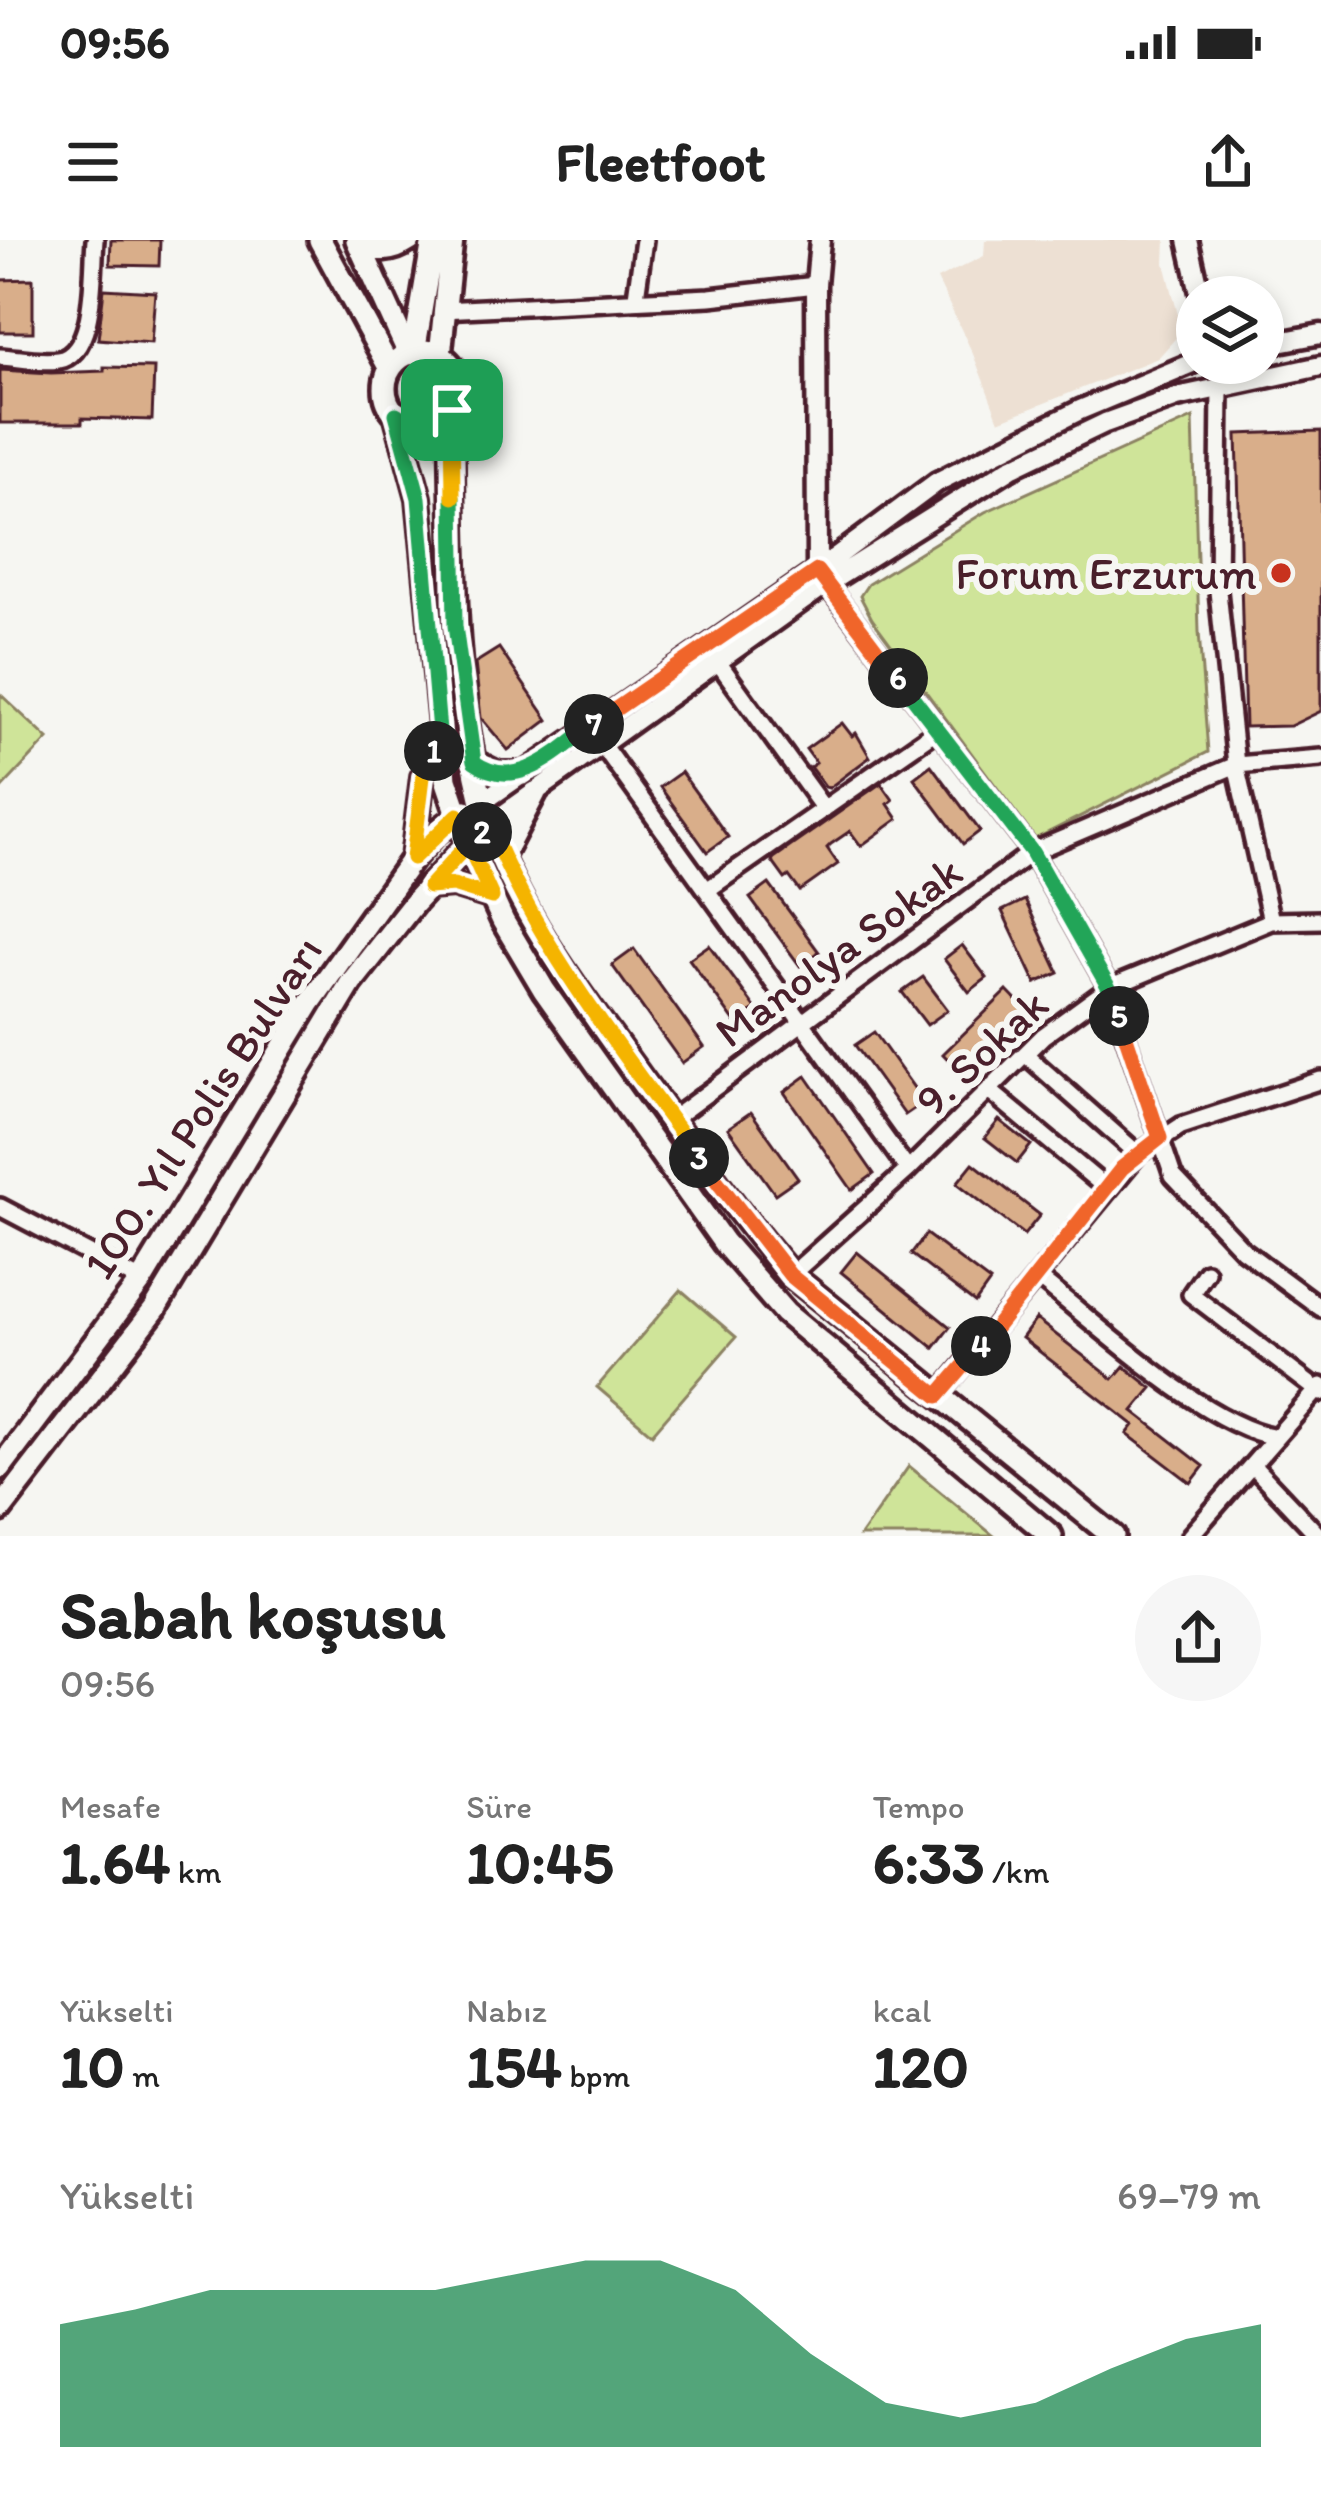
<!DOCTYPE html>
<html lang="tr">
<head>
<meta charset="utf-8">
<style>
  :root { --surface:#fff; --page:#f6f6f6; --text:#222; --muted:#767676; --accent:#0b8043 }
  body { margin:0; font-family:Itim,sans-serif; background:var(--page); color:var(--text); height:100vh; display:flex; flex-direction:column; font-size:45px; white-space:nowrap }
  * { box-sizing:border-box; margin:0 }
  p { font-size:39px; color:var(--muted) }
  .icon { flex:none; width:66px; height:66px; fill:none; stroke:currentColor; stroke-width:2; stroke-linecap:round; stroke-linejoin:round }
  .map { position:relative; height:1296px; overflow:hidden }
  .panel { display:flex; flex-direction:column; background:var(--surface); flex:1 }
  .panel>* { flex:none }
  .tools { position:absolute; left:1176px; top:36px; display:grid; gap:24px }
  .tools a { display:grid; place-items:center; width:108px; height:108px; border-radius:50%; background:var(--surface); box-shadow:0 6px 18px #0003; font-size:60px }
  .pin { position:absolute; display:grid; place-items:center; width:102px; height:102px; color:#fff; margin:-51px; border-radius:24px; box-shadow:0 6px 18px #0006 }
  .km { position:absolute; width:60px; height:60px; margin:-30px; border-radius:50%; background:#222; color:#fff; font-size:33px; line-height:60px; text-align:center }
  .round { display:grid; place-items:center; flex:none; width:126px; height:126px; border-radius:63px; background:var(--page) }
  .summary { display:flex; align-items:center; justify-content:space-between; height:204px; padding:0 60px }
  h1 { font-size:66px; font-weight:700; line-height:90px }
  .stats { display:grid; grid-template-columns:repeat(3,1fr); gap:18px; height:204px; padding:12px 60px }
  .stats div { display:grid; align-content:center }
  .stats b { font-size:60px; font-weight:700 }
  .stats small { font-size:33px; font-weight:400 }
  .stats p { font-size:33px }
  .chart { height:336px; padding:24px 60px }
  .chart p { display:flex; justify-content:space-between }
  .chart svg { width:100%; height:216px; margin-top:12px; fill:var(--accent); opacity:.7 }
  .status { display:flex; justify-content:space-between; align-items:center; height:84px; padding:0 60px; background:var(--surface); direction:ltr }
  .status svg { height:33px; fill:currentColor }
  header { display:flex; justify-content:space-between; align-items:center; height:156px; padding:0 60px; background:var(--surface); font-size:54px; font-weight:700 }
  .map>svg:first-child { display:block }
</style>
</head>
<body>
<div class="status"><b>09:56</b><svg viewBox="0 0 49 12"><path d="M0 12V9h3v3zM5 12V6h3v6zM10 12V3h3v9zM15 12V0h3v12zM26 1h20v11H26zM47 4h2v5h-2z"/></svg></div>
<header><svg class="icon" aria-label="menu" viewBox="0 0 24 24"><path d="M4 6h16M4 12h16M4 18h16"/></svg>Fleetfoot<svg class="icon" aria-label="share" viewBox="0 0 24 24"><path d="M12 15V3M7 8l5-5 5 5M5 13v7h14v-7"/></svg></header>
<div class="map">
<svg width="1321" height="1296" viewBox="0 0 1321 1296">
  <rect width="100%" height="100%" fill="#f6f6f2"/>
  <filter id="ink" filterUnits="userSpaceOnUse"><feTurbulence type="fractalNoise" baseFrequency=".00833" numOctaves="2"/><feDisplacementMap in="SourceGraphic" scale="24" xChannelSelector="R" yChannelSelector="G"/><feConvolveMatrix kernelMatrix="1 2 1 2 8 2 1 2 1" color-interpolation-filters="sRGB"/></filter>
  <g filter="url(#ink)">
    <!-- built -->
    <path fill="#ede0d3" d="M 985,0 L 1166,0 L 1165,23 L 1182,91 L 1158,118 L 999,181 L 973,114 L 937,39 L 984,16 Z"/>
    <!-- green -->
    <path fill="#cfe499" stroke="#8c8262" stroke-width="3" d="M 1193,178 L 1199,392 L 1208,512 L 1035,599 L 872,379 L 860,356 L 868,344 L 985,272 Z
      M 0,454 L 48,499 L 0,550 Z
      M 681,1050 L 736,1097 L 652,1194 L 597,1147 Z
      M 909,1226 L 994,1296 L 860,1296 Z"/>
    <!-- building -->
    <path fill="#d9ae8a" stroke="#4a1f2b" stroke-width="3" d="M 111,0 L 160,0 L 159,26 L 110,25 Z
      M 33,39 L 33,92 L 0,92 L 0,40 Z
      M 104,49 L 155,52 L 151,103 L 98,99 Z
      M 104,127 L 154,128 L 152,180 L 82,178 L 82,183 L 0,183 L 0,130 L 51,133 L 104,131 Z
      M 1321,191 L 1321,471 L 1290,486 L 1245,487 L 1237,194 Z
      M 499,408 L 548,480 L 508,510 L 481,478 L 475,423 Z
      M 842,483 L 852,496 L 856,493 L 870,517 L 829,548 L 825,547 L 810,527 L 816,523 L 806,509 Z
      M 931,525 L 980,591 L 963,604 L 914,538 Z
      M 681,532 L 728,597 L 707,612 L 660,547 Z
      M 881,543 L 893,560 L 888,564 L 898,579 L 861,606 L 850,591 L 831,604 L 827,608 L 838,624 L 800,651 L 789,636 L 785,639 L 772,621 L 774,618 Z
      M 769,644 L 819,712 L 800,726 L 750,658 Z
      M 1025,660 L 1059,733 L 1036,743 L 1002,671 Z
      M 709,705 L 756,769 L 736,784 L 689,719 Z
      M 962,705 L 987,738 L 969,752 L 944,719 Z
      M 634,709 L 704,807 L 682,823 L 612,725 Z
      M 923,737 L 948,770 L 927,785 L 902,752 Z
      M 1007,751 L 1033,778 L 969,841 L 943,814 Z
      M 874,792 L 924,862 L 905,875 L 855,805 Z
      M 806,836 L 874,934 L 852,950 L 784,852 Z
      M 751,872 L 798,938 L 775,954 L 728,888 Z
      M 999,880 L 1031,905 L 1017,923 L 985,898 Z
      M 973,923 L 1040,975 L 1024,995 L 957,943 Z
      M 926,994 L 990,1042 L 975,1063 L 911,1014 Z
      M 857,1012 L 950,1087 L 934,1108 L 841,1032 Z
      M 1036,1079 L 1113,1139 L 1124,1126 L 1152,1148 L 1133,1171 L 1204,1226 L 1191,1243 L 1127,1194 L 1134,1185 L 1022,1098 Z"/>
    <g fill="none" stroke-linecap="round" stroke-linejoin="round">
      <!-- minor casing -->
      <g stroke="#4a1f2b" stroke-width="24">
        <path id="minor" d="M 636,57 L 644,0
          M 442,70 L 710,57 L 816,45
          M 0,117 C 18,118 40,123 58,120 C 97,114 92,31 95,0
          M 1220,147 L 1218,351 L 1236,525 L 1271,681
          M 826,344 L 1032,612 L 1109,748 L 1173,936 L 1243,1010 L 1321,1068
          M 718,422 L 824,569
          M 603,506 L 908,930
          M 707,650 L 937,490
          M 1025,814 L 1138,914
          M 990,851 L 1106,948
          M 671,880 L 1032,612 L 1236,525 L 1321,518
          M 0,967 L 141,1041
          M 1206,1032 L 1191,1054 L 1321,1153
          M 791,1035 L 908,930 L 1043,796 L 1109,748 L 1271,681 L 1321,680
          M 1037,1037 C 1098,1084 1203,1185 1276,1197
          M 938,1156 L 1138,914 L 1181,886 L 1321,840
          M 1252,1225 L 1319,1296
          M 1190,1296 L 1321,1146"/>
      </g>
      <!-- tertiary casing -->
      <g stroke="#4a1f2b" stroke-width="27">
        <path id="tertiary" d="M 820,0 L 816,45 L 817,331 L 821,336
          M 1188,0 L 1201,57
          M 1263,105 L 1321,94
          M 482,562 L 817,331 L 937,242 L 1080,170 L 1197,121
          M 489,585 L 826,344 L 1011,228 L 1105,183 L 1177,157 L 1321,126"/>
      </g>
      <!-- secondary casing -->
      <g stroke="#4a1f2b" stroke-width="30">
        <path id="secondary" d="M 320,0 L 390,129
          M 357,0 L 409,114
          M 359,4 C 378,12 392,12 410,0
          M385 148a37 37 0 1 1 74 0a37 37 0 1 1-74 0Z
          M 414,112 L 433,0
          M 440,115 L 452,0
          M 451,170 C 454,301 450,434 482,562 C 508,665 580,753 641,838 C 690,905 737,973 791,1035 L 1113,1296
          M 396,174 L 419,258 L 446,539 L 468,604 L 503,681 L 544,750 L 724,1003 L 785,1073 L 1051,1296
          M 474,522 L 498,534 L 523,534
          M 502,616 L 535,553
          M 413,618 L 423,537 L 441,503
          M 429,647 L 453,645 L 492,657
          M 0,1228 L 141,1041 L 309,764 L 413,618 L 435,593 L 465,571
          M 0,1270 L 155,1069 L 351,743 L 414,663 L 476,596"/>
      </g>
      <!-- minor -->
      <use href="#minor" stroke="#f6f6f2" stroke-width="15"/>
      <!-- tertiary -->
      <use href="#tertiary" stroke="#f6f6f2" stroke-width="18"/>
      <!-- secondary -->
      <use href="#secondary" stroke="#f6f6f2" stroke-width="21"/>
    </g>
  </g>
  <g fill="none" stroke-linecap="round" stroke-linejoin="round" filter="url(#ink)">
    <!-- split-1 casing -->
    <g stroke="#fff" stroke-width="24">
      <path id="split-1" d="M 434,511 L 440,503 L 419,258 L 396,174 C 416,188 434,186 452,170"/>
    </g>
    <!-- split-2 casing -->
    <g stroke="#fff" stroke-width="24">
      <path id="split-2" d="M 434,511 L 423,537 L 413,618 L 458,575 L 468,604 L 429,647 L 453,645 L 492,657 L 468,604 L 482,592"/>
    </g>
    <!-- split-3 casing -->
    <g stroke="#fff" stroke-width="24">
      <path id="split-3" d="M 482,592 L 489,585 C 539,709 622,812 699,918"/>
    </g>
    <!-- split-4 casing -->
    <g stroke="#fff" stroke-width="24">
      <path id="split-4" d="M 699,918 L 790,1035 L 938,1156 L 981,1106"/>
    </g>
    <!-- split-5 casing -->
    <g stroke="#fff" stroke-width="24">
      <path id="split-5" d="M 981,1106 L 1122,928 L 1160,898 L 1119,776"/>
    </g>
    <!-- split-6 casing -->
    <g stroke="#fff" stroke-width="24">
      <path id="split-6" d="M 898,438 L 1032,612 L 1109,748 L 1119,776"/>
    </g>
    <!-- split-7 casing -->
    <g stroke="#fff" stroke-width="24">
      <path id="split-7" d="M 594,484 L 817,331 L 898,438"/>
    </g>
    <!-- split-8 casing -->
    <g stroke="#fff" stroke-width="24">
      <path id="split-8" d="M 453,257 L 455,386 L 474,522 C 518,554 559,510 594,484"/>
    </g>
    <!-- split-9 casing -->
    <g stroke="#fff" stroke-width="24">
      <path id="split-9" d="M 452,170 L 453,257"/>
    </g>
    <!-- split-1 -->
    <use href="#split-1" stroke="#22a559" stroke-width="15"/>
    <!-- split-2 -->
    <use href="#split-2" stroke="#f5b400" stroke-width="15"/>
    <!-- split-3 -->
    <use href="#split-3" stroke="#f5b400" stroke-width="15"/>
    <!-- split-4 -->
    <use href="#split-4" stroke="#f0652b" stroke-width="15"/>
    <!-- split-5 -->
    <use href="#split-5" stroke="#f0652b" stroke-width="15"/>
    <!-- split-6 -->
    <use href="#split-6" stroke="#22a559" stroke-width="15"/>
    <!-- split-7 -->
    <use href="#split-7" stroke="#f0652b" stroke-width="15"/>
    <!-- split-8 -->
    <use href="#split-8" stroke="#22a559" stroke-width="15"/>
    <!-- split-9 -->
    <use href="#split-9" stroke="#f5b400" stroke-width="15"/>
  </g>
  <!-- markers -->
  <circle fill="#c8321e" stroke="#f6f6f2" stroke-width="4.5" cx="1281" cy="333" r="12"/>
  <g text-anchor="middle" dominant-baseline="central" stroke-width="12" stroke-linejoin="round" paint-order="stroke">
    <!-- poi labels -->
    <g font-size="45" fill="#4a1f2b" stroke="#f6f6f2" text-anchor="end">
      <text x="1257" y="333">Forum Erzurum</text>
    </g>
    <!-- street labels -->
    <g font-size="45" fill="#4a1f2b" stroke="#f6f6f2">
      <text transform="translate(838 711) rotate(-36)">Manolya Sokak</text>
      <text transform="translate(981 812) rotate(-43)">9. Sokak</text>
      <text transform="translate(202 867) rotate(-57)">100. Yıl Polis Bulvarı</text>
    </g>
  </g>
</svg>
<div class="tools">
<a><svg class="icon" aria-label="layers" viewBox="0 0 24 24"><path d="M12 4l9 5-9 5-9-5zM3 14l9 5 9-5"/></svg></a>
</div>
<div class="pin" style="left:452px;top:170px;background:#1e9e55"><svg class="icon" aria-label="arrive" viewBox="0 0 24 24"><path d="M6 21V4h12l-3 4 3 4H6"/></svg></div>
<b class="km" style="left:434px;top:511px">1</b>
<b class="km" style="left:482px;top:592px">2</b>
<b class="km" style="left:699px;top:918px">3</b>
<b class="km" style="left:981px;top:1106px">4</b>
<b class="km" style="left:1119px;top:776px">5</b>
<b class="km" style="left:898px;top:438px">6</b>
<b class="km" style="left:594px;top:484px">7</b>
</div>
<section class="panel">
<div class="summary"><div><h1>Sabah koşusu</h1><p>09:56</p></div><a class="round"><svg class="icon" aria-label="share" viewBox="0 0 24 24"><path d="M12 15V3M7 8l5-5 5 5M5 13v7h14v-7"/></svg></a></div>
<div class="stats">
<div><p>Mesafe</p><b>1.64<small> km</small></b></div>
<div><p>Süre</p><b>10:45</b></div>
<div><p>Tempo</p><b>6:33<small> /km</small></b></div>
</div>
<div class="stats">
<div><p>Yükselti</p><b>10<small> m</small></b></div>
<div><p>Nabız</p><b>154<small> bpm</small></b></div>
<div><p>kcal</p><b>120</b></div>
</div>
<div class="chart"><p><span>Yükselti</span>69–79 m</p>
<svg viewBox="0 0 160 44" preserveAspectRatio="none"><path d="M0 44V19L10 16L20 12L30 12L40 12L50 12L60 9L70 6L80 6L90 12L100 25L110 35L120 38L130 35L140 28L150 22L160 19V44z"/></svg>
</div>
</section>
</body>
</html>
